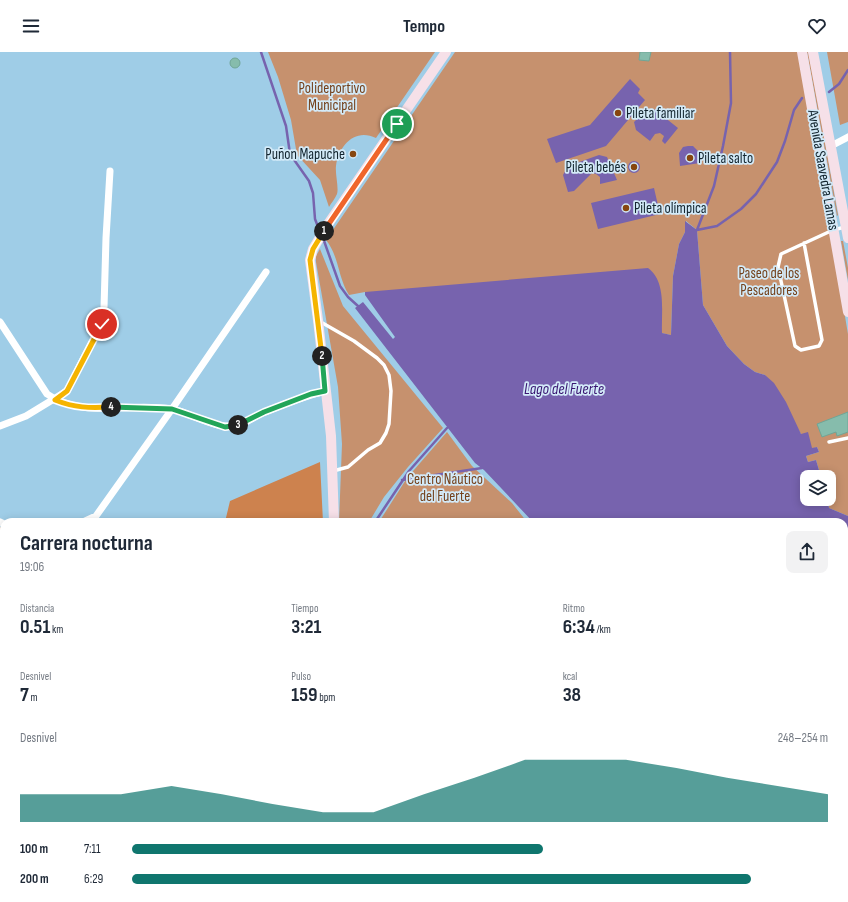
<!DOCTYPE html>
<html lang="es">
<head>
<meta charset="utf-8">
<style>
  :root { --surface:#fff; --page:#f2f2f3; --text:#1f2937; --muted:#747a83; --accent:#0f766e }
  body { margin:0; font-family:"Sofia Sans Condensed",sans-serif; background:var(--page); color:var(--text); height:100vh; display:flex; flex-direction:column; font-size:15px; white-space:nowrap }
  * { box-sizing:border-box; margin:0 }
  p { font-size:13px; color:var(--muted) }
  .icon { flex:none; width:22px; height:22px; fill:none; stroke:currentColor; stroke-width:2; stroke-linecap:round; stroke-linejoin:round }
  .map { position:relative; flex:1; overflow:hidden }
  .panel { position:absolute; left:0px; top:466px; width:848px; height:384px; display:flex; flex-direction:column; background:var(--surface); border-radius:12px 12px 0 0; box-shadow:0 2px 10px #0003 }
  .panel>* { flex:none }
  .fabs { position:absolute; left:800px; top:418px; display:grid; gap:8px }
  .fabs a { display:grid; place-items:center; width:36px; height:36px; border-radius:8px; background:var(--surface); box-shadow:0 2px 10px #0003; font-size:20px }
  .pin { position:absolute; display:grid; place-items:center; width:34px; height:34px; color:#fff; margin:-17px; border:2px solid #fff; border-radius:50%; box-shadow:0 1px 4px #0007 }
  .km { position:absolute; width:20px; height:20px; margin:-10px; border-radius:50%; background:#222; color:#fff; font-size:11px; line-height:20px; text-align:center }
  .round { display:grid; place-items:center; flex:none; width:42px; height:42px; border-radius:8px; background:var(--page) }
  .headline { display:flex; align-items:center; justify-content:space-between; height:68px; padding:0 20px }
  h1 { font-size:22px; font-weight:700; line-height:30px }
  .metrics { display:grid; grid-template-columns:repeat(3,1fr); gap:6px; height:68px; padding:4px 20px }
  .metrics div { display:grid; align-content:center }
  .metrics b { font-size:20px; font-weight:700 }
  .metrics small { font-size:11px; font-weight:400 }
  .metrics p { font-size:11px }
  .chart { height:112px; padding:8px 20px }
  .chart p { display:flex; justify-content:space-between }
  .chart svg { width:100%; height:72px; margin-top:4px; fill:var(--accent); opacity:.7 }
  ul { padding:0 20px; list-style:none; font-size:13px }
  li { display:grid; grid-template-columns:64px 48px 1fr; align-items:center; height:30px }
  li i { height:10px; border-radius:5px; background:var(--accent) }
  header { display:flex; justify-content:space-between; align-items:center; height:52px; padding:0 20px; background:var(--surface); font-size:18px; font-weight:700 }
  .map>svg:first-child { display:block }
</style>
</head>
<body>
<header><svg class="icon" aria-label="menu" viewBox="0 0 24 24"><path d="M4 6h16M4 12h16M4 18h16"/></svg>Tempo<svg class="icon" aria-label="heart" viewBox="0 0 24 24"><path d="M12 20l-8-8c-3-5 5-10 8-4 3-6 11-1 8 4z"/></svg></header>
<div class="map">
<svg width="848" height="850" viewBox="0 0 848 850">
  <rect width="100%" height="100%" fill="#9fcde7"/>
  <!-- green -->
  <path fill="#c6916e" d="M 268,0 L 435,0 L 376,86 C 355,76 339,93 336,114 C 335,122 339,136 337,142 C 335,147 331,151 329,155 L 320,128 L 297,103 L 291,68 L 278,25 Z
    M 455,0 L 800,0 L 848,282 L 848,464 L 829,456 L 827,447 L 829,447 L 829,425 L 821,425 L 816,408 L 808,410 L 806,404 L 819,400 L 817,395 L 812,397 L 801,382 L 765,323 L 755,320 L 744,312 L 727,294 L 703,253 L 697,178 L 686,169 L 685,180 L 679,192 L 673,224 L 671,283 L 661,281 L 661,242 L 365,240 L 349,243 C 338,226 339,204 326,188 Z
    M 807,0 L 809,0 L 838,163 L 837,164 Z
    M 827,0 L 848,0 L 848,70 L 840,73 Z
    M 841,189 L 843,189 L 848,216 L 848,228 Z
    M 320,197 L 343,254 L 443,376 L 408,415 L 384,445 L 369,470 L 339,470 L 342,392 L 338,335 L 316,210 L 316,204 Z
    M 447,380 L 472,414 L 512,451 L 527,470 L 379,470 L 407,426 Z
    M 572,846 L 596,846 L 599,850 L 573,850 Z"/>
  <!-- forest -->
  <path fill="#cd824e" d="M 320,410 L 323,470 L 225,470 L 230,449 Z
    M 0,475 L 4,477 L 4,668 L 0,677 Z
    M 199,846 L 552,846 L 553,850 L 204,850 Z"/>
  <!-- water -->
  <path fill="#7763ae" d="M 630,27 L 640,37 L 638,41 L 645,48 L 606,94 L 556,111 L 547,87 L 590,73 Z
    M 647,57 L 654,57 L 678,76 L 665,92 L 662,89 L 664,84 L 660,81 L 655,82 L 650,89 L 636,78 L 634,70 Z
    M 688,94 L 693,94 L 699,100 L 700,111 L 680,114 L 679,101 L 683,95 Z
    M 599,103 L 607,105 L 617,128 L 600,132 L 600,125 L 596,122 L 592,121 L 574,139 L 568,140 L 563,123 L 568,114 Z
    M628 115a6 6 0 1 1 12 0a6 6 0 1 1-12 0Z
    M 654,136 L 660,162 L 598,177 L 591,151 Z
    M 685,169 L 697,178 L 703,253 L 727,294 L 744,312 L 755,320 L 765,323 L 774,331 L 786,350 L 801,382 L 808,380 L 812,396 L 817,395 L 819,400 L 806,404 L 808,410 L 816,408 L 821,425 L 807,425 L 807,447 L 827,447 L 829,456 L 848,464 L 848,850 L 599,850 L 596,846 L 844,846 L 844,470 L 533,470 L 484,418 L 475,411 L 355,256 L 363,250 L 393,287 L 395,285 L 365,243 L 365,240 L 648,216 C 667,230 661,260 662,281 L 671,283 L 673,224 L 679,192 L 685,180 Z"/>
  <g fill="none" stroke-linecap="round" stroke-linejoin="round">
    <!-- stream -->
    <path stroke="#7763ae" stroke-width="2.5" d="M 261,0 L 286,74 L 290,102 L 309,129 L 313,141 L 315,167 L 320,180
      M 829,40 L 839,32 L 848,18
      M 697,178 L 714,134 L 723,94 L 731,51 L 730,0
      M 697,178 L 717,174 L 741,157 L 756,142 L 777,110 L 785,89 L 794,58 L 802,46
      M 323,186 L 340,234 L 348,245 L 358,254
      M 402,428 L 482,416
      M 375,470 L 409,419 L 447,376"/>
  </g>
  <!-- building -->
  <path fill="#86bcac" stroke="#70a596" d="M 640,0 L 651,0 L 649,9 L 639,8 Z
    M230 11a5 5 0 1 1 10 0a5 5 0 1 1-10 0Z
    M 848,360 L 848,380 L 837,384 L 836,380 L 822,385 L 817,372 Z"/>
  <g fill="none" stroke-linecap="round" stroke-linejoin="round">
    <!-- service -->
    <path stroke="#fff" stroke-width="3.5" d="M 804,191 L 822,288 L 819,294 L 801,298 L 795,294 L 778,215 L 781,202 L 833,178 L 845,175
      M 319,269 L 354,289 L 377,306 L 384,313 L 389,323 L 391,339 L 389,372 L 386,381 L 380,391 L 368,398 L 348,415 L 333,419
      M 829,390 L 848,386"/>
    <!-- minor -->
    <path stroke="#fff" stroke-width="7" d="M 831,94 L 848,85
      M 0,270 L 47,342 C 82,367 130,350 171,357 C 193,361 215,379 238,373 C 247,371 256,363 265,360 C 284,352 305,344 325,339
      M 0,374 L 26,364 L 67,339 L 101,272 L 104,256 L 106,186 L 110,119
      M 0,470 L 4,472
      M 83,470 L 96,464 L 172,357 L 266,220"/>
    <!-- secondary -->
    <path stroke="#f6e0e8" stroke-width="10" d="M 802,0 L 848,260
      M 813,0 L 848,186
      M 334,470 L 331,384 L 318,268 L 310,208 L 313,197 L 328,172 L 446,0
      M 563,846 L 564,850"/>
  </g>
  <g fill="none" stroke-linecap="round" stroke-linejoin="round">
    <!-- split-1 casing -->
    <g stroke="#fff" stroke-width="8">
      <path id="split-1" d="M 324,179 L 397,72"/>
    </g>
    <!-- split-2 casing -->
    <g stroke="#fff" stroke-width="8">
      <path id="split-2" d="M 322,304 L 310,208 L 313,197 L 324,179"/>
    </g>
    <!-- split-3 casing -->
    <g stroke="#fff" stroke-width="8">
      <path id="split-3" d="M 238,373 L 264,360 L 311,342 L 325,339 L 322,304"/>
    </g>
    <!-- split-4 casing -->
    <g stroke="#fff" stroke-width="8">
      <path id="split-4" d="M 111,355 L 172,357 L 225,375 L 238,373"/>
    </g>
    <!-- split-5 casing -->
    <g stroke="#fff" stroke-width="8">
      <path id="split-5" d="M 102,272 L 67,339 L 55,348 C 75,356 89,356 111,355"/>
    </g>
    <!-- split-1 -->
    <use href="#split-1" stroke="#f0652b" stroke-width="5"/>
    <!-- split-2 -->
    <use href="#split-2" stroke="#f5b400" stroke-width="5"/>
    <!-- split-3 -->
    <use href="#split-3" stroke="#22a559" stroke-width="5"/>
    <!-- split-4 -->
    <use href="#split-4" stroke="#22a559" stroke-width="5"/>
    <!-- split-5 -->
    <use href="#split-5" stroke="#f5b400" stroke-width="5"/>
  </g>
  <!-- markers -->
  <g fill="#87460f" stroke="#d3eaf8" stroke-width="1.5">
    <circle cx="618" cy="61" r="4"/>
    <circle cx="353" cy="102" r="4"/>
    <circle cx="690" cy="106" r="4"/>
    <circle cx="634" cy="115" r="4"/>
    <circle cx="626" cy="156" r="4"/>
  </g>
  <g text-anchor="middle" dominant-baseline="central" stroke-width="3.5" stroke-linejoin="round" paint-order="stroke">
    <!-- park labels -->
    <g font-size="15" fill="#74411b" stroke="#d3eaf8">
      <text x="332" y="36">Polideportivo<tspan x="332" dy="17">Municipal</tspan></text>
      <text x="769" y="221">Paseo de los<tspan x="769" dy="17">Pescadores</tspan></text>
      <text x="445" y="427">Centro Náutico<tspan x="445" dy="17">del Fuerte</tspan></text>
    </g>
    <!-- poi labels -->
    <g font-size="15" fill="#13252f" stroke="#d3eaf8" text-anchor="start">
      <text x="626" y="61">Pileta familiar</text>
      <text x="345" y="102" text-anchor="end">Puñon Mapuche</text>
      <text x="698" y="106">Pileta salto</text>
      <text x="626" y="115" text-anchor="end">Pileta bebés</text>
      <text x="634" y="156">Pileta olímpica</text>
    </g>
    <!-- street labels -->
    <g font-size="15" fill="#13252f" stroke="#d3eaf8">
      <text transform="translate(823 118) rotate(80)">Avenida Saavedra Lamas</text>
    </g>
    <!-- water labels -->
    <g font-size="16" font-style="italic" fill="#391571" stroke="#d3eaf8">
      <text x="564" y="337">Lago del Fuerte</text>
    </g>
  </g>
</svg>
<div class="fabs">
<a><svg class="icon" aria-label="layers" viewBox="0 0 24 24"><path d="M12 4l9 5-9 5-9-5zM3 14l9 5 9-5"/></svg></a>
</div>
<div class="pin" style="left:397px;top:72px;background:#1e9e55"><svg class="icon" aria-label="arrive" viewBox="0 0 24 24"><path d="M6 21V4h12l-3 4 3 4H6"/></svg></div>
<div class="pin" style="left:102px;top:272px;background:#d93025"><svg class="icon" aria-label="check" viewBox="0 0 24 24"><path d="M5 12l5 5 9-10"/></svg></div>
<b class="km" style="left:324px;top:179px">1</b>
<b class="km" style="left:322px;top:304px">2</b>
<b class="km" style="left:238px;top:373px">3</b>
<b class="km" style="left:111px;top:355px">4</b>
<section class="panel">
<div class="headline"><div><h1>Carrera nocturna</h1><p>19:06</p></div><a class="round"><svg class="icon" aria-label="share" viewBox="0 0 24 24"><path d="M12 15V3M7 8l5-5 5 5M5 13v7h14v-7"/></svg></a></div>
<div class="metrics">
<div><p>Distancia</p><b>0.51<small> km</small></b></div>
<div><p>Tiempo</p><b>3:21</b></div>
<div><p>Ritmo</p><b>6:34<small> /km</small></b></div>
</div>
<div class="metrics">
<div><p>Desnivel</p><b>7<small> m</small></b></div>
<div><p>Pulso</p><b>159<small> bpm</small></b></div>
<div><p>kcal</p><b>38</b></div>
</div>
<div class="chart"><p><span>Desnivel</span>248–254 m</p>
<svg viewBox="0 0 160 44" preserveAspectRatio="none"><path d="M0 44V27L10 27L20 27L30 22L40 27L50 33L60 38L70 38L80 27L90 17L100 6L110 6L120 6L130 11L140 17L150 22L160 27V44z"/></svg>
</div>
<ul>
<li><b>100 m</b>7:11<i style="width:59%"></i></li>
<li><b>200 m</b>6:29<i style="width:89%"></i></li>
</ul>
</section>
</div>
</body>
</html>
